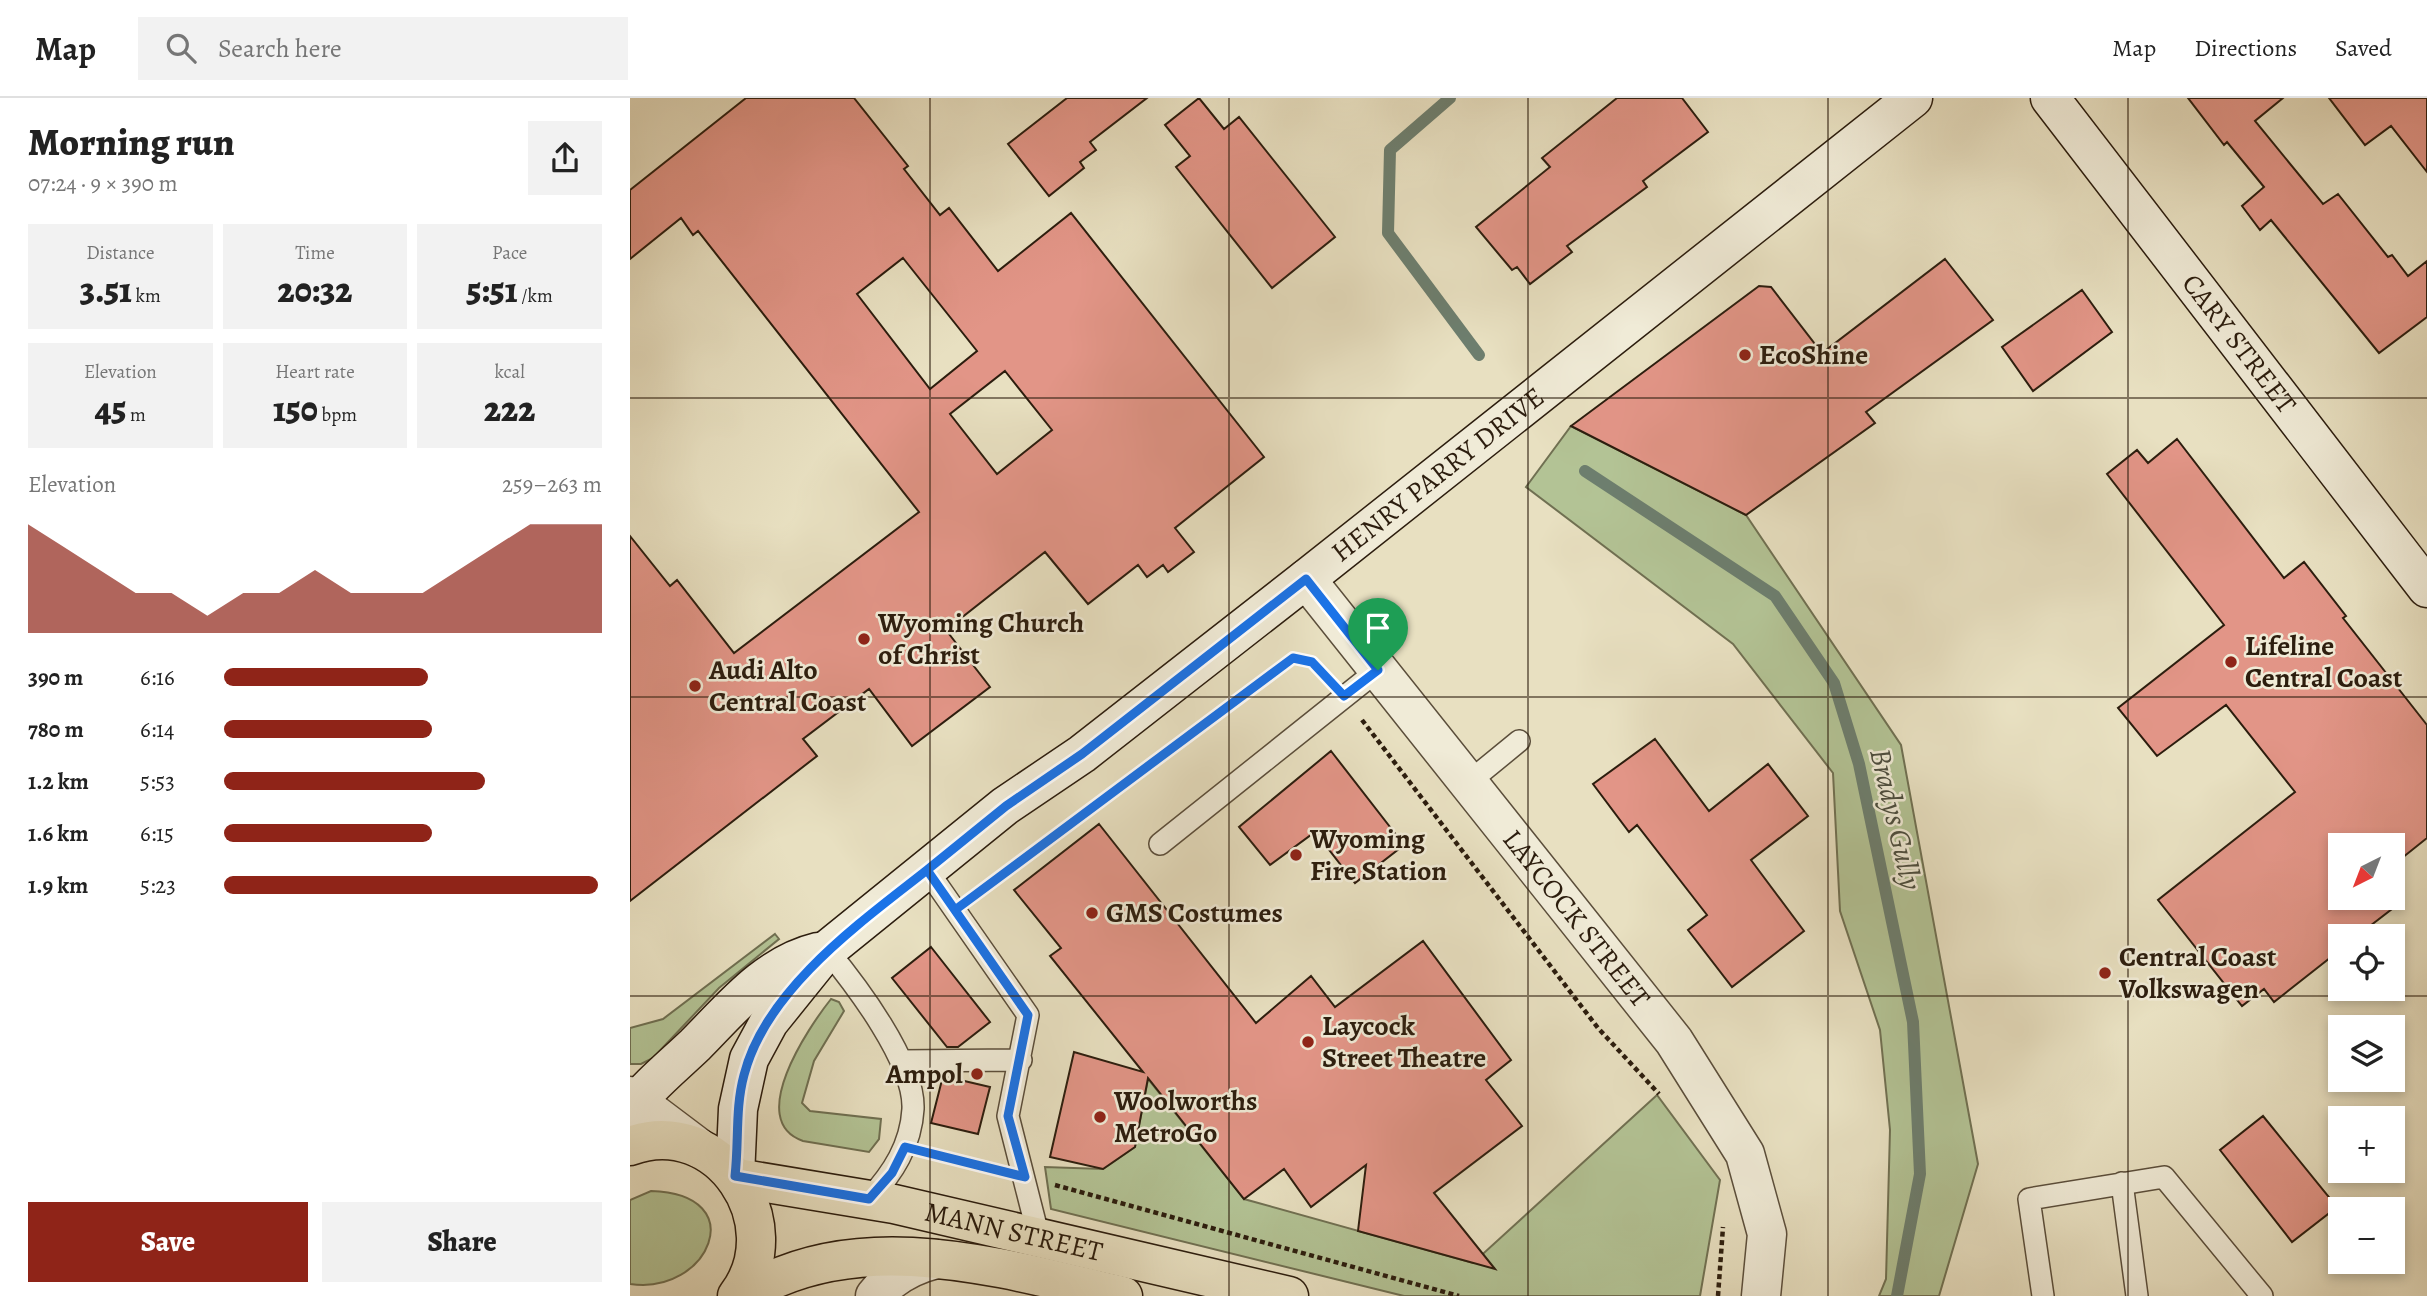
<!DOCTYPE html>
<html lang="en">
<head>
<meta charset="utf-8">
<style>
  :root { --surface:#fff; --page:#f2f2f2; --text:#222; --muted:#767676; --line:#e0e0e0; --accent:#8f2418 }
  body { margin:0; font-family:Alegreya,serif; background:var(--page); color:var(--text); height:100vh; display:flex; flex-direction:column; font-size:26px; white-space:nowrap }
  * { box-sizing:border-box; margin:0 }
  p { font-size:23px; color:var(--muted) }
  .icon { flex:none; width:38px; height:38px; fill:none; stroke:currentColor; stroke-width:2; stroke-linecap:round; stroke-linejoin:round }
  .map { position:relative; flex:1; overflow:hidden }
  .side { display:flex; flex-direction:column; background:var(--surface); width:630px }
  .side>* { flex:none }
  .needle { width:46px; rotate:222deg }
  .tools { position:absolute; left:1698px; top:735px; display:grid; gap:14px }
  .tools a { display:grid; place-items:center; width:77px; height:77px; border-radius:0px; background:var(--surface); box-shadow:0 4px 10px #0003; font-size:35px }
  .pin { position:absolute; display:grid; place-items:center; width:60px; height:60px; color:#fff; margin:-72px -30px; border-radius:50% 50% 50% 0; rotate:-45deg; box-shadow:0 0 7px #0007 }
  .pin .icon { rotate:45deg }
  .round { display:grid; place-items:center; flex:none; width:74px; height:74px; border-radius:0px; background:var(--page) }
  .headline { display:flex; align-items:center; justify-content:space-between; height:119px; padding:0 28px }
  h1 { font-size:38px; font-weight:800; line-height:52px }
  .figures { display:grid; grid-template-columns:repeat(3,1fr); gap:10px; height:119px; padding:7px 28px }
  .figures div { display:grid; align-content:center; border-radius:0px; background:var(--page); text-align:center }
  .figures b { font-size:35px; font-weight:800 }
  .figures small { font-size:19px; font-weight:400 }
  .figures p { font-size:19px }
  .chart { height:196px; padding:14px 28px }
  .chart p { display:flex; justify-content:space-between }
  .chart svg { width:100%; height:126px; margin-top:7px; fill:var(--accent); opacity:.7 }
  .button { display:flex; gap:14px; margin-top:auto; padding:14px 28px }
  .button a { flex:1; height:80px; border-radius:0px; background:var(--accent); color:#fff; font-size:28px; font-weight:800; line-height:80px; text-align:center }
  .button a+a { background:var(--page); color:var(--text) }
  ul { padding:0 28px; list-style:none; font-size:23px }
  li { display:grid; grid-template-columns:112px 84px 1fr; align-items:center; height:52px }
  li i { height:18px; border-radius:9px; background:var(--accent) }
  header { display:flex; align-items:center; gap:42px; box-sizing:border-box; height:98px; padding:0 35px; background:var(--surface); border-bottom:2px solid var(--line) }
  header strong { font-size:33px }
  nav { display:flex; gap:38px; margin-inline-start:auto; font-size:24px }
  .search { width:490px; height:63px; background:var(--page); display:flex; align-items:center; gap:18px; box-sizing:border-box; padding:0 24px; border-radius:0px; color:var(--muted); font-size:26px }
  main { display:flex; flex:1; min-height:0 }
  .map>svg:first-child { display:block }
</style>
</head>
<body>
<header>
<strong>Map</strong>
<div class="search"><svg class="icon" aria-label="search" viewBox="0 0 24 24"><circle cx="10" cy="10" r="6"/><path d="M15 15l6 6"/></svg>Search here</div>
<nav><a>Map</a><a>Directions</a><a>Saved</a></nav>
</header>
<main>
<section class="side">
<div class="headline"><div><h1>Morning run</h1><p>07:24 · 9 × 390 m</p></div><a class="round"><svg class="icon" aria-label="share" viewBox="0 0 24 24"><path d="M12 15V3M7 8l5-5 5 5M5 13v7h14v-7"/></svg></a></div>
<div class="figures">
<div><p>Distance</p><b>3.51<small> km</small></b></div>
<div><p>Time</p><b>20:32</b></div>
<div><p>Pace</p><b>5:51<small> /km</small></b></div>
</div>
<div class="figures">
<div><p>Elevation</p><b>45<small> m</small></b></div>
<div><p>Heart rate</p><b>150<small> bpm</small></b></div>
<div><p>kcal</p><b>222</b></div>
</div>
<div class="chart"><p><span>Elevation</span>259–263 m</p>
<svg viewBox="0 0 160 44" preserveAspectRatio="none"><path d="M0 44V6L10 14L20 22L30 30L40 30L50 38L60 30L70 30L80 22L90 30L100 30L110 30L120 22L130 14L140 6L150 6L160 6V44z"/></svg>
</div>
<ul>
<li><b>390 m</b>6:16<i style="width:54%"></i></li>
<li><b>780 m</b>6:14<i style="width:55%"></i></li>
<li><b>1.2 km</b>5:53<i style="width:69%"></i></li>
<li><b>1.6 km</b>6:15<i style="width:55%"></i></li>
<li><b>1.9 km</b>5:23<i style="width:99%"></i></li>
</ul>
<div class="button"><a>Save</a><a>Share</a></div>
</section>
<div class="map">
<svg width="1797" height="1198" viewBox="0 0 1797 1198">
  <rect width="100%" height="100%" fill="#e8e0c1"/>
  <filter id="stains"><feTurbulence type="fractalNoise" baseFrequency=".00286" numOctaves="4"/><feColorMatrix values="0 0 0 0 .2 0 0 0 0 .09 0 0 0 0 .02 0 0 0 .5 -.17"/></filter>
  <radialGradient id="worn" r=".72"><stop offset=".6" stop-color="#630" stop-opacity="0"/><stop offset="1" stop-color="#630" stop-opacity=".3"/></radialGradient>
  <!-- green -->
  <path fill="#b3c395" stroke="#707052" stroke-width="2" d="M 941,328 L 1116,417 L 1271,647 L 1348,1066 L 1309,1198 L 1249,1198 L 1256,1181 L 1260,1032 L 1250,932 L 1210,813 L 1203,675 L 1103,546 L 896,389 Z
    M 145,836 L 149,841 L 89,890 L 23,960 L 11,966 L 0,966 L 0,930 L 33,921 Z
    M 201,901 L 209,904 L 214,913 L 184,963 L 172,1005 L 180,1013 L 251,1021 L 249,1041 L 239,1054 L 173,1043 C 115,1023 178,930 201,901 Z
    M 518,981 L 614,1101 L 843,1165 L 1027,997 L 1090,1082 L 1070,1198 L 774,1198 L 421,1111 L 415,1069 L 473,1071 L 505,1049 Z
    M 21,1093 C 124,1096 78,1198 0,1186 L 0,1102 Z"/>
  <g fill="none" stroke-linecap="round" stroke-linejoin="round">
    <!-- stream -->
    <path stroke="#6d7e6e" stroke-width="12" d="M 820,0 L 760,52 L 758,135 L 849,257
      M 955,373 L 1145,498 L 1204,585 L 1229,666 L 1283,924 L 1290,1076 L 1267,1198"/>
  </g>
  <!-- building -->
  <path fill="#e29587" stroke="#2c1d0e" stroke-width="2" fill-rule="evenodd" d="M 116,0 L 224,0 L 278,68 L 274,71 L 310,117 L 319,110 L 368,173 L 441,115 L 634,359 L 545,430 L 564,454 L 538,474 L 533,467 L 517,479 L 508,467 L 458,506 L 415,454 L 316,532 L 360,589 L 282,648 L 239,591 L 173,641 L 187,658 L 0,803 L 0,438 L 40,488 L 47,482 L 104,555 L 289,414 L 68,133 L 63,137 L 51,120 L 0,161 L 0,92 ZM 273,160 L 347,253 L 300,291 L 227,196 ZM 375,273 L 422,332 L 367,376 L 320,316 Z
    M 437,0 L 517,0 L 460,44 L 466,52 L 450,64 L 454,70 L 419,98 L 378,46 Z
    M 569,0 L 594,31 L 609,19 L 705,139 L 642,190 L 546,69 L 560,58 L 535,27 Z
    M 987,0 L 1052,0 L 1078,34 L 1013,83 L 1017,89 L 937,148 L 942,154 L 900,186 L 887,169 L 882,172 L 846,129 L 920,69 L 912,60 Z
    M 1558,0 L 1653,0 L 1625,23 L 1693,106 L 1708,96 L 1758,159 L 1762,157 L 1778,178 L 1797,163 L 1797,219 L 1749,255 L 1641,122 L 1630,132 L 1612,108 L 1634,89 L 1597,44 L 1594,47 Z
    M 1699,0 L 1797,0 L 1797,74 L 1761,28 L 1735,47 Z
    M 1315,161 L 1363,222 L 1236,314 L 1245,325 L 1116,417 L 941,328 L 1129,188 L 1141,189 L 1192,255 Z
    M 1452,192 L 1482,234 L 1403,293 L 1372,249 Z
    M 1547,341 L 1654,480 L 1674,464 L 1716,518 L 1713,520 L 1797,627 L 1797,740 L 1762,768 L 1762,747 L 1710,747 L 1710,800 L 1762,800 L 1762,792 L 1771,804 L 1727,838 L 1710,838 L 1710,852 L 1644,904 L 1634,891 L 1612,908 L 1528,802 L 1665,694 L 1596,607 L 1527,658 L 1488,610 L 1594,527 L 1477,376 L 1507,352 L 1518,365 Z
    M 1025,641 L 1079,713 L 1138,666 L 1178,718 L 1121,762 L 1174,833 L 1102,889 L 1058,832 L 1077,817 L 1007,727 L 999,734 L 963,686 Z
    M 701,653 L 774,747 L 725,785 L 685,734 L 640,767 L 609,729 Z
    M 469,726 L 626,925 L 681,878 L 705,909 L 793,843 L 881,962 L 856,982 L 892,1028 L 804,1095 L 865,1171 L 728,1133 L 736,1067 L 681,1109 L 654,1071 L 614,1101 L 518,980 L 505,1049 L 473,1071 L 420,1059 L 444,954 L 513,974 L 420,858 L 431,850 L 384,792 Z
    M 301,849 L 360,924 L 328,949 L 317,949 L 262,880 Z
    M 313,978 L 360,989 L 348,1036 L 301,1025 Z
    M 1633,1018 L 1707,1109 L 1662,1144 L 1590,1052 Z"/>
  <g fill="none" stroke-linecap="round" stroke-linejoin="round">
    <!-- lane casing -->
    <g stroke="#5b4e3b" stroke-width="24">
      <path id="lane" d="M 839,684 L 889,643
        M 530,746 L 748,572
        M 297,772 L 398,917 L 378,1018 L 409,1140
        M 197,852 C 225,886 285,964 283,1011 C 281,1047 263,1075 239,1101
        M 271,963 L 391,962
        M 1492,1085 L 1507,1198
        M 1413,1198 L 1399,1101 L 1534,1079 L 1632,1198"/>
    </g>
    <!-- street casing -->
    <g stroke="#5b4e3b" stroke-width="41">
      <g id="street">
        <path id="s1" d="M 676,481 L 1044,943 L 1115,1056 L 1137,1136 L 1131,1198"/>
        <path d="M 0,998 L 69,1050"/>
        <path d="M 245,1198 C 261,1178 282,1167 306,1161"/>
      </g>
    </g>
    <!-- secondary casing -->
    <g stroke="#2c1d0e" stroke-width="41">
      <g id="secondary">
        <path id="s2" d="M 1420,0 L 1797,490"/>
        <path d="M 0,1012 C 19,987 42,969 65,947 C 101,911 135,867 188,854"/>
        <path id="s3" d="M 105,1078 L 108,1011 L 119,961 L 139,924 L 197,852 L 375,708 L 452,656 L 676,481 L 1283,0"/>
      </g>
    </g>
    <!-- primary casing -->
    <g stroke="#2c1d0e" stroke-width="41">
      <g id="primary">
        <path d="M 0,1048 C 89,1015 162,1126 107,1198"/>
        <path id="s4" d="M 107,1080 L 264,1106 L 659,1198"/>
        <path d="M 113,1198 C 226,1125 372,1170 493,1198"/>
      </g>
    </g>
    <!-- path -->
    <path stroke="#2c1d0e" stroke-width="4.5" stroke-dasharray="5 3.5" stroke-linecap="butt" d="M 732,622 L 968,930 L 1029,996
      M 348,795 L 663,560 L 682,563 L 695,578
      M 303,1056 L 362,1070
      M 425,1087 L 829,1198
      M 1088,1198 L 1093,1129"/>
    <!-- lane -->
    <use href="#lane" stroke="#f0ebd7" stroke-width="21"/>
    <!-- street -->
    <use href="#street" stroke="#f0ebd7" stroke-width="38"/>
    <!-- secondary -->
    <use href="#secondary" stroke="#f0ebd7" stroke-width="38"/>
    <!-- primary -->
    <use href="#primary" stroke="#e8e0c1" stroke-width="38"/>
  </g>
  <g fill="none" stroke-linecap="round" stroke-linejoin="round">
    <!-- route casing -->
    <g stroke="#fff" stroke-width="14">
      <path id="route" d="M 748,572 L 714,598 L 682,564 L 663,560 L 325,812 L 297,772 C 231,824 136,891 114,977 C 105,1010 109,1044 105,1078 L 239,1101 L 262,1075 L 275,1049 L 395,1079 L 378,1018 L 398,917 L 297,772 L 376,708 L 452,656 L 676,481 L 748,572"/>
    </g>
    <!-- route -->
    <use href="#route" stroke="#1a73e8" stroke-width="9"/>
  </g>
  <!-- grid -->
  <path fill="none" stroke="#2c1d0e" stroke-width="2" stroke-opacity="0.55" d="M 300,0 L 300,1198M 599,0 L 599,1198M 898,0 L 898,1198M 1198,0 L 1198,1198M 1498,0 L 1498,1198M 0,300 L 1797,300M 0,599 L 1797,599M 0,898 L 1797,898"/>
  <!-- markers -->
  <g fill="#8f2418" stroke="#f0ebd7" stroke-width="2.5">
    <circle cx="1115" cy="257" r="7"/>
    <circle cx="234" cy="541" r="7"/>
    <circle cx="1601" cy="564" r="7"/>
    <circle cx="65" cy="588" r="7"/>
    <circle cx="666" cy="757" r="7"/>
    <circle cx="462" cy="815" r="7"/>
    <circle cx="1475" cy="875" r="7"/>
    <circle cx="678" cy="944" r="7"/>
    <circle cx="347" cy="976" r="7"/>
    <circle cx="470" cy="1019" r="7"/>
  </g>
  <g text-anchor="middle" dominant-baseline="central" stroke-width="5" stroke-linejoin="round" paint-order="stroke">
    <!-- street labels -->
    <g font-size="28" fill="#2c1d0e" stroke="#f0ebd7">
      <text stroke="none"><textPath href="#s2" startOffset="310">CARY STREET</textPath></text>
      <text stroke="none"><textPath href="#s3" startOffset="1027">HENRY PARRY DRIVE</textPath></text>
      <text stroke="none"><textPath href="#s1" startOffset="434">LAYCOCK STREET</textPath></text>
      <text stroke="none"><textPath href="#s4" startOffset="282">MANN STREET</textPath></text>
    </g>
    <!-- poi labels -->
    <g font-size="28" font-weight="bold" fill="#2c1d0e" stroke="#f0ebd7" text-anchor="start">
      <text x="1129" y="257">EcoShine</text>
      <text x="248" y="525">Wyoming Church<tspan x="248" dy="32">of Christ</tspan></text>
      <text x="1615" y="548">Lifeline<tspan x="1615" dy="32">Central Coast</tspan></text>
      <text x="79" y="572">Audi Alto<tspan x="79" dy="32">Central Coast</tspan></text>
      <text x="680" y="741">Wyoming<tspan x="680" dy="32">Fire Station</tspan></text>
      <text x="476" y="815">GMS Costumes</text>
      <text x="1489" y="859">Central Coast<tspan x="1489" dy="32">Volkswagen</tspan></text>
      <text x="692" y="928">Laycock<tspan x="692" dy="32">Street Theatre</tspan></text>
      <text x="333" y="976" text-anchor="end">Ampol</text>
      <text x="484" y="1003">Woolworths<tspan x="484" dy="32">MetroGo</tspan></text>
    </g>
    <!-- water labels -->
    <g font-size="30" font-style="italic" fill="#4c4d3e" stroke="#f0ebd7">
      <text transform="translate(1266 721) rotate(77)">Bradys Gully</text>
    </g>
  </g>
  <rect width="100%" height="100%" filter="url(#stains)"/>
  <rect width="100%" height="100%" fill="url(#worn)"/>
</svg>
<div class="tools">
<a><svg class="needle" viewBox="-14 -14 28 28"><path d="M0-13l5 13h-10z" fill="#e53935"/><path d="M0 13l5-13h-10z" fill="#767676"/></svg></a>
<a><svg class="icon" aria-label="locate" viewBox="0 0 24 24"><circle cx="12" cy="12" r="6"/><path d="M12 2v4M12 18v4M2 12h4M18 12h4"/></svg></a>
<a><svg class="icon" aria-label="layers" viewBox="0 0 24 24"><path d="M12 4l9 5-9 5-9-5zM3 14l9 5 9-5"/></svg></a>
<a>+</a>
<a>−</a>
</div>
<div class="pin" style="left:748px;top:572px;background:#1e9e55"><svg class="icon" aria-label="arrive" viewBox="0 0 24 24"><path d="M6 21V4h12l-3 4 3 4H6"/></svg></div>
</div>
</main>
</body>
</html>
